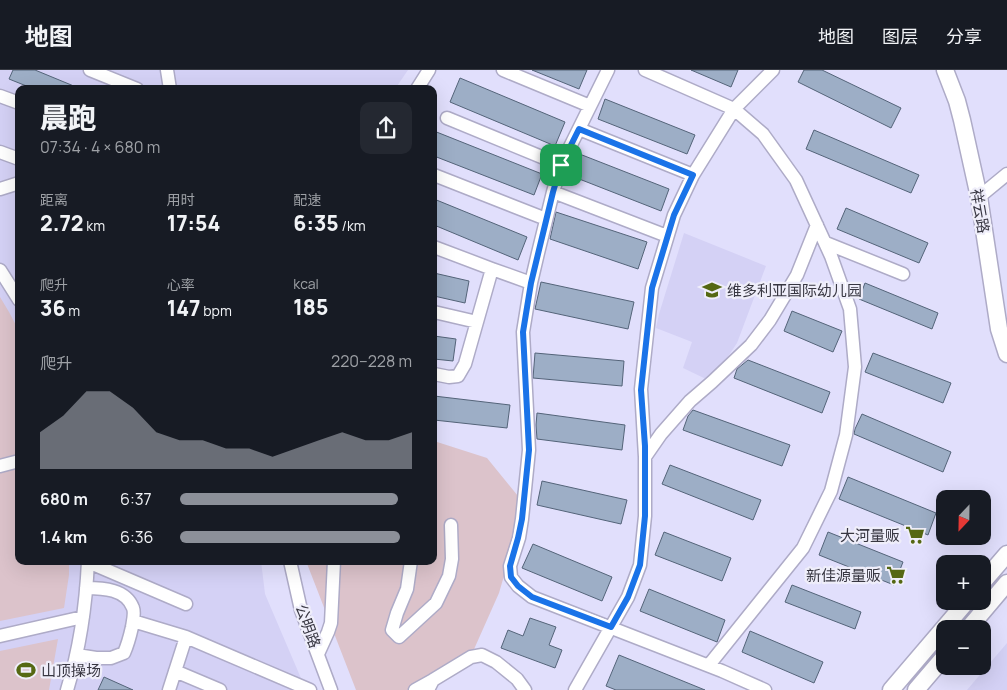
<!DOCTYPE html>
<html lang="zh">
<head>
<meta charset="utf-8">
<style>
  :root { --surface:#171b24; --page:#242831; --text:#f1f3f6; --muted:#9ea1a6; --line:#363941; --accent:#8c9099 }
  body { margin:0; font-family:Manrope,"Noto Sans SC",sans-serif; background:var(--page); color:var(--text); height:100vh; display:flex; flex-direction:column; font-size:19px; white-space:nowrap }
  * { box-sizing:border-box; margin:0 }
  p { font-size:16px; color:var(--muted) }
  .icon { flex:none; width:28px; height:28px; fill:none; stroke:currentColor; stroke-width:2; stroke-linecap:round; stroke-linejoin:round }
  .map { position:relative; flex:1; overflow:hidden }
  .details { position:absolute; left:15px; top:15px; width:422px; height:480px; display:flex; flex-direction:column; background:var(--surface); border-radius:10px; box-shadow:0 5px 20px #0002 }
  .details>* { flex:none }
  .needle { width:32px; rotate:202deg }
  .tools { position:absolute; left:936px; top:420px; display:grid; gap:10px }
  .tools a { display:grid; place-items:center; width:55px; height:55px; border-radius:10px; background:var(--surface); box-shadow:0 5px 20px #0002; font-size:25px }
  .pin { position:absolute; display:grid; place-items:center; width:42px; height:42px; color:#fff; margin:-21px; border-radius:10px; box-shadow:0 2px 8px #0006 }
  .round { display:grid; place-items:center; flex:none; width:52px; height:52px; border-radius:10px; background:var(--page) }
  .summary { display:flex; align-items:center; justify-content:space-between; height:85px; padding:0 25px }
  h1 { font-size:28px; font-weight:800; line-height:38px }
  .metrics { display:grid; grid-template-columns:repeat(3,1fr); gap:8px; height:85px; padding:5px 25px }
  .metrics div { display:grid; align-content:center }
  .metrics b { font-size:21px; font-weight:800 }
  .metrics small { font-size:14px; font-weight:400 }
  .metrics p { font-size:14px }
  .chart { height:140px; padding:10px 25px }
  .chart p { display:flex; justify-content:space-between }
  .chart svg { width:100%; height:90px; margin-top:5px; fill:var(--accent); opacity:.7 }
  ul { padding:0 25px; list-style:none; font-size:16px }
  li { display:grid; grid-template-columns:80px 60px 1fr; align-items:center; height:38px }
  li i { height:12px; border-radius:6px; background:var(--accent) }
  header { display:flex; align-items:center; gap:30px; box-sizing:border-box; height:70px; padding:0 25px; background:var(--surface); border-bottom:1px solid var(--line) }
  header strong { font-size:24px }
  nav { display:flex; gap:28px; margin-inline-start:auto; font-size:18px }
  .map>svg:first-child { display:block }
</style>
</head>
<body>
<header>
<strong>地图</strong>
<nav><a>地图</a><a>图层</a><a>分享</a></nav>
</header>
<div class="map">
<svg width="1007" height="620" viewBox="0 0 1007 620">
  <rect width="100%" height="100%" fill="#e1dffc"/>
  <!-- built -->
  <path fill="#d4d1f5" d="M 0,0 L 408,0 L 395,19 L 19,19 L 19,491 L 261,491 L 265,524 L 306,620 L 0,620 Z
    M 684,163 L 766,196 L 737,273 L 723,294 L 706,309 L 683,298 L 692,272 L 656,258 L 659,244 Z
    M 1007,573 L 1007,620 L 967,620 Z"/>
  <!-- green -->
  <path fill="#dcc3cb" d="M 0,227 L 9,242 L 19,261 L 19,491 L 69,491 L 69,505 L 64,538 L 0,551 Z
    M 434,371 L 487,388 L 518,426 L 513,475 L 499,523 L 471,586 L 407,620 L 356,620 L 306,491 L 434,491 Z
    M 58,569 L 49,620 L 0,620 L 0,581 Z"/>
  <!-- building -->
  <path fill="#9daec6" stroke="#546479" d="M 13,0 L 35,0 L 81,19 L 34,19 L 9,9 Z
    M 532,0 L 587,0 L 579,19 Z
    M 691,0 L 738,0 L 731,17 Z
    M 804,0 L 822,0 L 901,38 L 891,58 L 798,12 Z
    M 460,8 L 565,52 L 555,76 L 450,32 Z
    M 605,29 L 695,65 L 687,84 L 598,49 Z
    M 814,60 L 919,105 L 911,123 L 806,79 Z
    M 434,61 L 542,104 L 534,125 L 434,86 Z
    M 577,83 L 669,119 L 661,141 L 569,105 Z
    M 434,129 L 527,167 L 518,190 L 434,155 Z
    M 846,138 L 928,173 L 919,193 L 837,159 Z
    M 556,142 L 647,172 L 638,199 L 550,169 Z
    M 434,203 L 469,211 L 465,233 L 434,226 Z
    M 541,212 L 634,232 L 628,259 L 535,239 Z
    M 865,213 L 938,243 L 932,259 L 859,229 Z
    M 792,241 L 842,261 L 833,282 L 784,261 Z
    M 434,266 L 456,269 L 453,291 L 434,289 Z
    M 535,283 L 624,291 L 622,316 L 533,308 Z
    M 873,283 L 951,313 L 943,333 L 865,302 Z
    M 748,290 L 830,322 L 822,343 L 734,308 L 737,299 Z
    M 434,326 L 510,335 L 507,358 L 434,350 Z
    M 693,340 L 790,375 L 782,396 L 683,360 L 688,346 Z
    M 537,343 L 625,355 L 622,380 L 537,369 L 536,355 Z
    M 862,344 L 951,382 L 943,402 L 854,364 L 855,359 Z
    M 670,395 L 761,430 L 753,450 L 662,414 Z
    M 848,407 L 936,443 L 928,465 L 839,429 Z
    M 542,411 L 627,430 L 621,454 L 537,435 Z
    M 664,462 L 731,488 L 722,511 L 655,485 Z
    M 828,462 L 903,492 L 894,515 L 819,485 Z
    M 533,474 L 612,507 L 602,531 L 522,498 Z
    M 792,515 L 861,542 L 855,559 L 785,532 Z
    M 649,519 L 725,550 L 717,572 L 640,541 Z
    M 530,548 L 556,557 L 549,575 L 562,580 L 555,598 L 501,578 L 508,560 L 523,566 Z
    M 750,561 L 823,592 L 814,613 L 742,582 Z
    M 619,585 L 705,620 L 616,620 L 606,616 Z
    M 104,607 L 133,620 L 98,620 Z"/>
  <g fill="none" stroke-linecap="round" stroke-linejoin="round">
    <!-- minor casing -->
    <g stroke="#aeabc7" stroke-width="15">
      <path id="minor" d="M 90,0 L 137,19
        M 167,0 L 170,19
        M 503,0 L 590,36
        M 608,0 L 561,95 L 553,122 L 538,183 L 531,213 L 523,262 L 529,380 L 522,449 L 519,468 L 510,496 L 511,507 L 518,516 L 532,527 L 722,601 L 765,620
        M 645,0 L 734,39 L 763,64 L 796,110 L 831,186 L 850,239 L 855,297 L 846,365 L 831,421 L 803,478 L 709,595
        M 417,19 L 429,0
        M 0,26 L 19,33
        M 447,48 L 561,95
        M 579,59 L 693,105
        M 0,82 L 19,89
        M 434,105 L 546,149
        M 0,119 L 19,113
        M 553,122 L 667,166
        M 979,127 L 1007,104
        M 826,173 L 903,204
        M 434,177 L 492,199 L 531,213
        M 0,200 L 19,230
        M 434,242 L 477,252
        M 434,304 L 449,307 L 458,306 L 465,294 L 492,199
        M 645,387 L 661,364 L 690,331 L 712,312 L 751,275 L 770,250 L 797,205 L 817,155
        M 0,396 L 19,391
        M 290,491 L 301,540 L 331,620
        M 411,491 L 407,519 L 397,543 L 392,560 L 399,567 L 436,533 L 449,506 L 452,489 L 451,455
        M 88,492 L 186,534
        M 133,551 L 186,567 L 310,620
        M 0,566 L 83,547
        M 318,584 L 328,562 L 331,553 L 334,491
        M 77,585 L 96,588 L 111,588 L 124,583 C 128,574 130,566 132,557 C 133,551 135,543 133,538 C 126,519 103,518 86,518
        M 175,601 L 220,620
        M 67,620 C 80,578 86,535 88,491
        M 169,620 L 186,567
        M 415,620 L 433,610
        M 428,620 L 433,610 L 471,587 L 482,585 L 496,592 L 517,609 L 525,620
        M 575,620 L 628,527 L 640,495 L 645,446 L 645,387 L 641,319 L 652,218 L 674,145 L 693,105 L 734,39 L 773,0"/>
    </g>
    <!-- major casing -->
    <g stroke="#aeabc7" stroke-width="19">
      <path id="major" d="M 945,0 L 957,31 L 962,50 L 979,127 L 999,259 L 1007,284
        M 982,513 L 1007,484
        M 968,559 L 1007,513
        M 891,620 L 967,531
        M 916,620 L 945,586"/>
    </g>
    <!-- minor -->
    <use href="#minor" stroke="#fff" stroke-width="12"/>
    <!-- major -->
    <use href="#major" stroke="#fff" stroke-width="16"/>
  </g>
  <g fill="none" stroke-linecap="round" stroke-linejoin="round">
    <!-- route casing -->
    <g stroke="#fff" stroke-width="10">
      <path id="route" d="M 579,59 L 693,105 L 674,145 L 652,218 L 641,320 L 645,376 L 645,446 L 640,495 L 628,527 L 611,557 L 532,527 L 518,516 L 511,507 L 510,496 L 518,468 L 522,449 L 529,380 L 523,262 L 531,213 L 553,122 L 561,95 Z"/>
    </g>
    <!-- route -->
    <use href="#route" stroke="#1a73e8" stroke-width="6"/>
  </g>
  <!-- icons -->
  <defs>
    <g id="school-bare" transform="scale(1.5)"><path d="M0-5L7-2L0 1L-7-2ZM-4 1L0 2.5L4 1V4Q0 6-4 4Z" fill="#556813" stroke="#efeefa" stroke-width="2.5" paint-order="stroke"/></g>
    <g id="supermarket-bare" transform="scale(1.5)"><path d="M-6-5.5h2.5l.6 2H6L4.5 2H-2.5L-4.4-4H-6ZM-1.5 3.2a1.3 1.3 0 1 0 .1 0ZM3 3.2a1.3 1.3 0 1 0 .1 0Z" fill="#556813" stroke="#efeefa" stroke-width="2.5" paint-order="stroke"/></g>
    <g id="stadium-bare" transform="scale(1.5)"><path d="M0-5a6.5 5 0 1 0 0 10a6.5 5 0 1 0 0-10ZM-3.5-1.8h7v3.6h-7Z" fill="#556813" stroke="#efeefa" stroke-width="2.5" paint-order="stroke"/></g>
  </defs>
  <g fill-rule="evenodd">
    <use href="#school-bare" x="712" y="220"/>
    <use href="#supermarket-bare" x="915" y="465"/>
    <use href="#supermarket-bare" x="896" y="505"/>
    <use href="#stadium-bare" x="26" y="600"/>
  </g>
  <g text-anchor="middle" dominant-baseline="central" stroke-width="4.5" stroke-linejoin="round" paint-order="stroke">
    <!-- street labels -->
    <g font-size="15" fill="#383742" stroke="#efeefa">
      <text transform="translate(980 141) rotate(80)">祥云路</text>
      <text transform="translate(308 556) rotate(70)">公明路</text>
    </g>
    <!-- poi labels -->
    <g font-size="15" fill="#383742" stroke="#efeefa" text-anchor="start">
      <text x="727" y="220">维多利亚国际幼儿园</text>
      <text x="900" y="465" text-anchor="end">大河量贩</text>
      <text x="881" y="505" text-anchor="end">新佳源量贩</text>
      <text x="41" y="600">山顶操场</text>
    </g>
  </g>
</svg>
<div class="tools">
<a><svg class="needle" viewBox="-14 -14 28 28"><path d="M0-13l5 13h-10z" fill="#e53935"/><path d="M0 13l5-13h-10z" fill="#9ea1a6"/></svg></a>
<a>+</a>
<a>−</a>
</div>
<div class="pin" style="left:561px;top:95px;background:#1e9e55"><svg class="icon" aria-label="arrive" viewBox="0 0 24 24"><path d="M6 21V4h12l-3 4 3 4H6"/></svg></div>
<section class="details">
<div class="summary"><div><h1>晨跑</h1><p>07:34 · 4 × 680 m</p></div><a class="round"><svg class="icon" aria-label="share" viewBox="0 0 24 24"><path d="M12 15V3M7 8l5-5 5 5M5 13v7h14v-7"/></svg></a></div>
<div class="metrics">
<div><p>距离</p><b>2.72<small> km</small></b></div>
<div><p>用时</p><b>17:54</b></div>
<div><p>配速</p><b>6:35<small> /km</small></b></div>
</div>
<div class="metrics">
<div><p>爬升</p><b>36<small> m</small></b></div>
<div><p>心率</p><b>147<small> bpm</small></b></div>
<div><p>kcal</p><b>185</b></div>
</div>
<div class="chart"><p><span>爬升</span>220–228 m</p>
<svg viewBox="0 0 160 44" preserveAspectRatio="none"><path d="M0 44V26L10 18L20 6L30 6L40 14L50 26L60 30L70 30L80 34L90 34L100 38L110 34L120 30L130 26L140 30L150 30L160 26V44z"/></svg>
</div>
<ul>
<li><b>680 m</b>6:37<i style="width:94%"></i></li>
<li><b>1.4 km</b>6:36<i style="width:95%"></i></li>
</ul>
</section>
</div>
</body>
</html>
